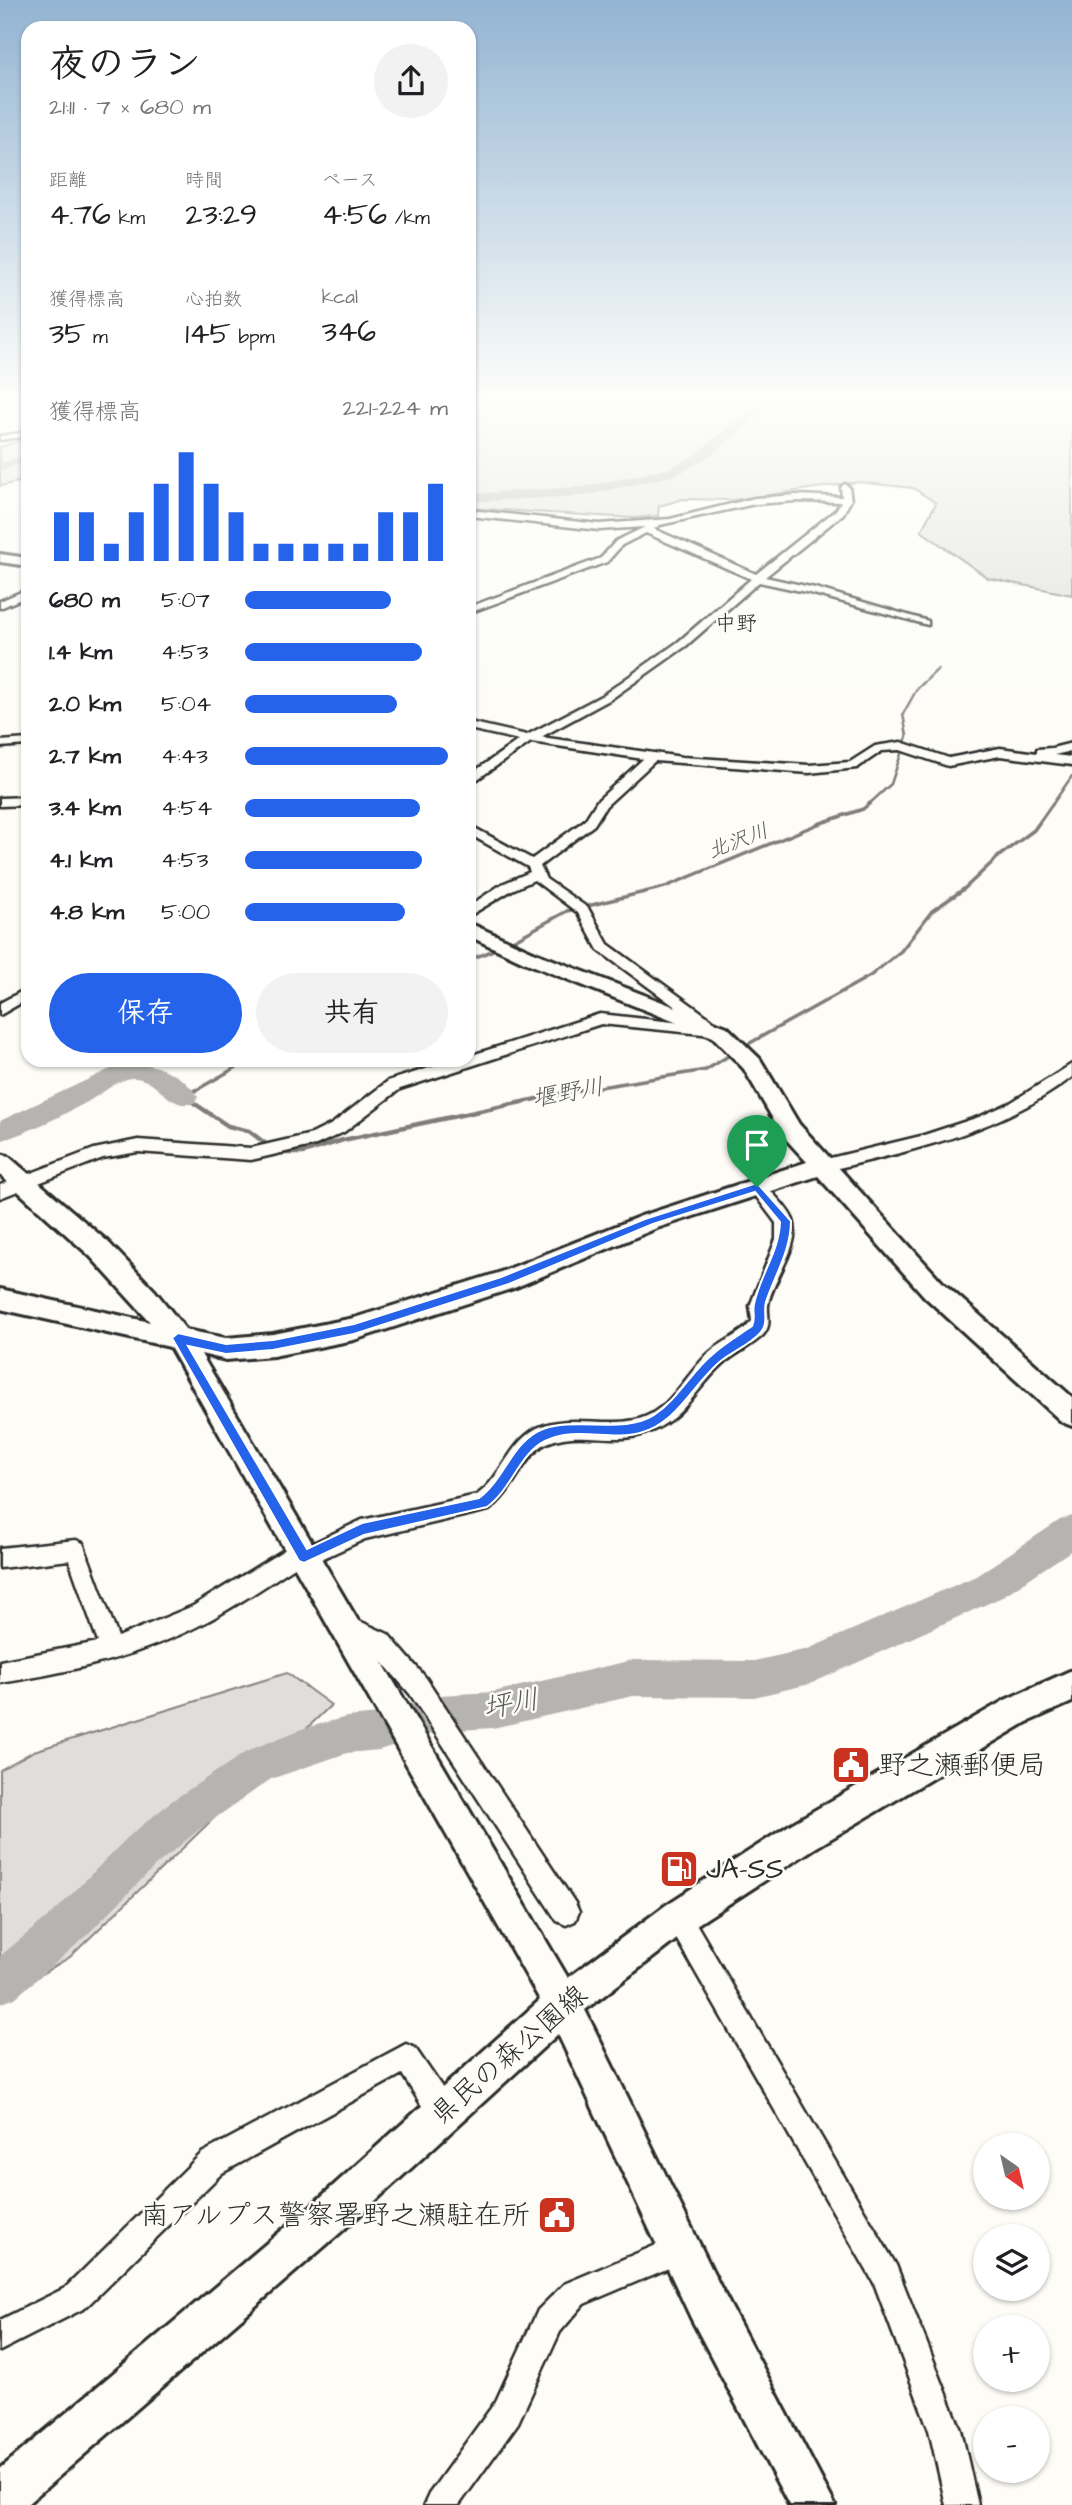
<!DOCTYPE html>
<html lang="ja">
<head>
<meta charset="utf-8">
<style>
  :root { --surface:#fff; --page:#f2f2f2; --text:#202124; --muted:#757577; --accent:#2563eb }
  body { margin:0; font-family:"Architects Daughter","Klee One",sans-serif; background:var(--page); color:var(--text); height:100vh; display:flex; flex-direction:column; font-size:26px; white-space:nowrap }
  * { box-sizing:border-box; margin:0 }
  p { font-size:23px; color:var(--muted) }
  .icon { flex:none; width:38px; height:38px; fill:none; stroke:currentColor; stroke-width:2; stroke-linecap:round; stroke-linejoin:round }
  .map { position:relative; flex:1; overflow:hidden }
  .side { position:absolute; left:21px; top:21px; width:455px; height:1046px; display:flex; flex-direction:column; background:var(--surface); border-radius:21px; box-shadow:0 2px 5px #0004 }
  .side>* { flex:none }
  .needle { width:46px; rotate:146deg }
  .tools { position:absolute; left:973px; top:2133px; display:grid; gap:14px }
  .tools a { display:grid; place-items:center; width:77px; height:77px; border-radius:50%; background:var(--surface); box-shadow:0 2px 5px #0004; font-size:35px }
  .pin { position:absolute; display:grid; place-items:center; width:60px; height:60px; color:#fff; margin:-72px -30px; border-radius:50% 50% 50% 0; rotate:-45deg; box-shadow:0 0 7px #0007 }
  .pin .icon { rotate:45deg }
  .round { display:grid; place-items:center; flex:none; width:74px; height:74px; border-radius:37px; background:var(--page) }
  .summary { display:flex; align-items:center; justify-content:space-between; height:119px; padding:0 28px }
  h1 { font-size:38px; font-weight:600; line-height:52px }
  .stats { display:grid; grid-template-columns:repeat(3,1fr); gap:10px; height:119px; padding:7px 28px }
  .stats div { display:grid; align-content:center }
  .stats b { font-size:30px; font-weight:600 }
  .stats small { font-size:19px; font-weight:400 }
  .stats p { font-size:19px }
  .chart { height:196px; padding:14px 28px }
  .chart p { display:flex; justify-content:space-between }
  .chart svg { width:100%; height:126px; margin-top:7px; stroke:var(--accent); stroke-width:6 }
  .action { display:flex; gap:14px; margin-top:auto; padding:14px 28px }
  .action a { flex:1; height:80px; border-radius:42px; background:var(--accent); color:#fff; font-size:28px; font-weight:600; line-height:80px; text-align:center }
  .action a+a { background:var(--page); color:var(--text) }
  ul { padding:0 28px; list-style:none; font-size:23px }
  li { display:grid; grid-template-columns:112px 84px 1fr; align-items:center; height:52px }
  li i { height:18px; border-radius:9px; background:var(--accent) }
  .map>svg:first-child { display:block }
</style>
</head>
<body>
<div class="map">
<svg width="1072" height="2505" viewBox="0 0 1072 2505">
  <rect width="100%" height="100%" fill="#fdfcf7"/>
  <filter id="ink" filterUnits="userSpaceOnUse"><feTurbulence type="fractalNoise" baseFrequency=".0143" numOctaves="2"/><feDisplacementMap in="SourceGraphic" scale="14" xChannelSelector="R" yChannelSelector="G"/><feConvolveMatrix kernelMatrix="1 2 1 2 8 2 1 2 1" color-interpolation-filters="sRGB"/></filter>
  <g filter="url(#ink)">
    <!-- green -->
    <path fill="#dfdeda" stroke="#858482" stroke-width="2" d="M 469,398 L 1072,398 L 1072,595 L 988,578 L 921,531 L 936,503 L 913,488 L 858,482 L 733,500 L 683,499 L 659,506 L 658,516 L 633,518 L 469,508 Z
      M 28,438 L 28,480 L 0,486 L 0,447 Z
      M 287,1673 L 331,1705 L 70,1957 L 0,1999 L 0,1770 L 34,1751 Z"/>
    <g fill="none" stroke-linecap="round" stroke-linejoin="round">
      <!-- stream-far2 -->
      <path stroke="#7e7d7b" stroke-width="2.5" d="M 868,805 L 891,784 L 907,736 L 903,714 L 917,689 L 938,669
        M 1052,805 L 1072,776"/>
      <!-- stream-far1 -->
      <path stroke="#7e7d7b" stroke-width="3.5" d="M 509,943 L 567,911 L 665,887 L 818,824 L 863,809 L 870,803
        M 469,960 L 501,947
        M 743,1047 L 870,976 L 901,951 L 932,911 L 964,889 L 999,856 L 1034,830 L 1053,803
        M 193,1092 L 249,1060
        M 569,1092 L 706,1070 L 733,1053"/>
      <!-- stream -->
      <path stroke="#7e7d7b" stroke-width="4.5" d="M 196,1090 L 185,1097 L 228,1126 L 249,1131 L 270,1147
        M 277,1153 L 303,1153 L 343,1140 L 579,1090"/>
      <!-- river -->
      <path fill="#b5b4b1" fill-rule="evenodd" d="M 764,398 L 779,398 L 713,454 L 677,475 L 582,496 L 469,502 L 469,494 L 582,487 L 668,469 L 692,457 Z
        M 28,454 L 28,462 L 0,471 L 0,463 Z
        M 127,1061 C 153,1064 183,1072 198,1097 L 194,1103 C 168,1111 157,1076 132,1078 C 119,1079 101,1094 89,1101 C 61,1116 30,1132 0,1141 L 0,1121 Z
        M 1072,1516 L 1072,1550 L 1000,1598 L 810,1684 L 754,1697 L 633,1696 L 493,1728 L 440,1731 L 379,1750 L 347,1753 L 271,1779 L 201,1828 L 155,1866 L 84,1938 L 15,1998 L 0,2004 L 0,1956 L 56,1910 L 127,1838 L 173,1800 L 246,1752 L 259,1746 L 305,1728 L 347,1717 L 379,1714 L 440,1695 L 493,1692 L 633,1660 L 754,1661 L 808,1649 L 976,1576 L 1060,1520 Z"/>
      <!-- street casing -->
      <g stroke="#2b2b2b" stroke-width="5">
        <path id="street" d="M 28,432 L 28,436 L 0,440 L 0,436 Z
          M 845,484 L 849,487 L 851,500 L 843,514 L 765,577 L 815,588 L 928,621 L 928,625 L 810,593 L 759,582 L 686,646 L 611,699 L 541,737 L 682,757 L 809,765 L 850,762 L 875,746 L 901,742 L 949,758 L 1000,748 L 1037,753 L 1037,749 L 1052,748 L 1072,743 L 1072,751 L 1054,755 L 1072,757 L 1072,765 L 1000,756 L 948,766 L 900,750 L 882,751 L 857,768 L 809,773 L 655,761 L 606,806 L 594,825 L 540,866 L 546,879 L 588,908 L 608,944 L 719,1025 L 725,1032 L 723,1036 L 601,1024 L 400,1089 L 344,1132 L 316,1145 L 251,1160 L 138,1152 L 103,1158 L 0,1198 L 0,1185 L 94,1149 L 138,1140 L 251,1148 L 312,1134 L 332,1124 L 388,1081 L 454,1060 L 469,1060 L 469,1056 L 600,1014 L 700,1025 L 598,950 L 578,913 L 534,880 L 512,890 L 469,916 L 469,906 L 502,884 L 530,872 L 528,867 L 469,834 L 469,825 L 532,859 L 585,820 L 597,801 L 643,759 L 531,742 L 469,785 L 469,775 L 519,740 L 469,729 L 469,722 L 527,735 L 603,695 L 678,642 L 751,579 L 646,533 L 622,545 L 607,562 L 469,613 L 469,607 L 601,558 L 616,541 L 645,527 L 599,530 L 469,516 L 469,510 L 599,524 L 670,519 L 755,498 L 796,495 L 842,497 L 841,487 ZM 796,501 L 841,502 L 836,510 L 756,574 L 654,529 L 660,525 L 755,504 Z
          M 28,589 L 28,596 L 0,608 L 0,601 Z
          M 28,739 L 28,745 L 0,747 L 0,741 Z
          M 28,797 L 28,805 L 0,806 L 0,798 Z
          M 28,988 L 28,999 L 0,1015 L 0,1003 Z
          M 1072,1064 L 1072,1077 C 999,1133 910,1151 822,1172 L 814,1166 L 822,1160 L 921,1136 L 979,1117 L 1010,1103 Z
          M 757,1181 L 763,1183 C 772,1193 788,1207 793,1220 C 802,1245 772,1280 768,1305 C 767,1316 772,1325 763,1335 C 752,1346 736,1353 724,1363 C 695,1388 686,1418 647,1433 C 616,1446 578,1428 547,1443 C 523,1455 515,1491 489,1510 L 365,1539 L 304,1567 L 298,1565 C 268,1584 238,1605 206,1622 C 141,1656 72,1672 0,1683 L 0,1661 L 98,1642 L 69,1560 L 0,1568 L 0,1548 L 76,1540 L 83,1543 L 118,1637 L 193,1606 L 294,1544 L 301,1541 L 309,1545 L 362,1520 L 477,1495 C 502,1477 509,1443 537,1428 C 569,1413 606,1428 639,1419 C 671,1410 686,1374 709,1353 C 722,1341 741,1335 752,1321 L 750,1306 L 776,1239 L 776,1223 L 749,1187 Z
          M 346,1615 L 388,1634 L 426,1678 L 575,1903 L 579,1912 L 575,1921 L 566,1925 L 557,1921 L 410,1694 L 372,1650 L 338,1633 L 335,1626 L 338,1619 Z
          M 678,1904 L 687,1908 L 896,2265 L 961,2430 L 978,2505 L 946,2505 L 929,2430 L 874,2283 L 669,1926 L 665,1917 L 669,1908 Z
          M 406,2044 L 415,2048 L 452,2102 L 456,2112 L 452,2122 L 442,2126 L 432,2122 L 402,2074 L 222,2173 L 85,2308 L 0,2351 L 0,2320 L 65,2288 L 202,2153 Z
          M 680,2235 L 690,2239 L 694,2249 L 690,2259 L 584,2304 L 560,2332 L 518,2423 L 459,2505 L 424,2505 L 429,2494 L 496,2401 L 538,2310 L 564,2284 Z"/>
      </g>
      <!-- secondary casing -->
      <g stroke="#2b2b2b" stroke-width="6">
        <path id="secondary" d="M 0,554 L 28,558 L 28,566 L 0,562 Z
          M 469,923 L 538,954 L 727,1027 L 760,1059 L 799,1124 L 943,1283 L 1072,1397 L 1072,1426 L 1062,1422 L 925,1297 L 818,1176 L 657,1228 L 514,1288 L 354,1340 L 273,1356 L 226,1360 L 201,1354 L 568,1978 L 666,1905 L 791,1824 L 1005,1700 L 1072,1670 L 1072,1702 L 1027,1722 L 815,1848 L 690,1929 L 585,2010 L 721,2288 L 835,2505 L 789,2505 L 691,2318 L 558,2034 L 341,2232 L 26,2505 L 0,2505 L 0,2469 L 313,2204 L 540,2000 L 170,1347 L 0,1309 L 0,1289 L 150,1322 L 90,1256 L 0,1175 L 0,1154 L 8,1156 L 108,1242 L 155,1291 L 186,1330 L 226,1338 L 273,1334 L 354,1318 L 498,1273 L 641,1216 L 807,1162 L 783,1136 L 744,1069 L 713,1037 L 524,962 L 469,936 Z"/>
      </g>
      <!-- street -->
      <use href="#street" fill="#fdfcf7" fill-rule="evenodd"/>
      <!-- secondary -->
      <use href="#secondary" fill="#fdfcf7" fill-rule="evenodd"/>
    </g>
  </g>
  <!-- sky -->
  <linearGradient id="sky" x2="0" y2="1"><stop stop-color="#93b4d2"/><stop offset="0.53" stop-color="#fefefb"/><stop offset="1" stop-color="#fefefb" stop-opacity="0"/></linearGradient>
  <rect width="1072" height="749" fill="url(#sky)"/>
  <!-- route -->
  <path fill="#2563eb" stroke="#fff" stroke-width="2" fill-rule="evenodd" d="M 757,1183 L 791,1221 C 791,1250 775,1275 766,1302 C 763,1312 769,1322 761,1332 C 752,1343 734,1351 722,1360 C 693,1383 679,1422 640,1433 C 610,1441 575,1426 545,1441 C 519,1454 512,1489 487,1507 L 364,1535 L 304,1563 L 299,1561 L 172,1338 L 178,1333 L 226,1344 L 273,1340 L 354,1324 L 501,1277 L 645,1219 ZM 755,1192 L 780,1222 C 779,1252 760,1275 754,1304 C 752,1312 756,1318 752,1326 C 739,1335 725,1343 713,1354 C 691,1372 678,1399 654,1415 C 625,1434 577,1417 543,1429 C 512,1441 505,1479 479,1498 L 362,1523 L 307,1549 L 188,1346 L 226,1354 L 273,1350 L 354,1334 L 509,1284 L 653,1224 Z"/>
  <!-- icons -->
  <defs>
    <g id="civic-square" transform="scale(2.0125)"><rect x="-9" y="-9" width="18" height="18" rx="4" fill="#c8321e" stroke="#fdfcf7"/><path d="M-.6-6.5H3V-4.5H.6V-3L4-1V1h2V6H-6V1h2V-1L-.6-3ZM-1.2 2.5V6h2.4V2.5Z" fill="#fff"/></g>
    <g id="fuel-square" transform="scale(2.0125)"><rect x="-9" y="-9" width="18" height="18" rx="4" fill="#c8321e" stroke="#fdfcf7"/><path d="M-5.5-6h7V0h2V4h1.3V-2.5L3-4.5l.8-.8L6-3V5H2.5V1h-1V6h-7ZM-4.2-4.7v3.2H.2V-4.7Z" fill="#fff"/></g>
  </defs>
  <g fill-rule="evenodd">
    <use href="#civic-square" x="851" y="1765"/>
    <use href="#fuel-square" x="679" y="1869"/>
    <use href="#civic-square" x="557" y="2215"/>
  </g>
  <g text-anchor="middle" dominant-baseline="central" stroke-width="5" stroke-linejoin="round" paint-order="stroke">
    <!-- far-quarter labels -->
    <g font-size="21" fill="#2b2b2b" stroke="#fdfcf7">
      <text x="736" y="623">中野</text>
    </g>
    <!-- far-water labels -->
    <g font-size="21" font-style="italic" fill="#5b5b5a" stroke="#fdfcf7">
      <text transform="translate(738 841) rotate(-21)">北沢川</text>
    </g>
    <!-- water labels -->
    <g font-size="24" font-style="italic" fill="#5b5b5a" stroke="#fdfcf7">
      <text transform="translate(568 1093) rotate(-10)">堰野川</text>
    </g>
    <!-- near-water labels -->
    <g font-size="28" font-style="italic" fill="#5b5b5a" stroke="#fdfcf7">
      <text transform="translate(511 1704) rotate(-10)">坪川</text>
    </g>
    <!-- near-poi labels -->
    <g font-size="28" fill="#2b2b2b" stroke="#fdfcf7" text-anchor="start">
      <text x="878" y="1765">野之瀬郵便局</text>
      <text x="706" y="1869">JA-SS</text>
      <text x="530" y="2215" text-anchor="end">南アルプス警察署野之瀬駐在所</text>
    </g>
    <!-- near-street labels -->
    <g font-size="28" fill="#2b2b2b" stroke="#fdfcf7">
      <text transform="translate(509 2055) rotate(-41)">県民の森公園線</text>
    </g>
  </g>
</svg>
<div class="tools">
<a><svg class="needle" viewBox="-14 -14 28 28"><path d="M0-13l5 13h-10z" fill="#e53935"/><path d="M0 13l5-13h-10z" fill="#757577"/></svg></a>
<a><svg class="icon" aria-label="layers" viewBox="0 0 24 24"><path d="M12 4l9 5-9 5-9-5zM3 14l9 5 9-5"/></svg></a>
<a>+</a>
<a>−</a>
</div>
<div class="pin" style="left:757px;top:1187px;background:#1e9e55"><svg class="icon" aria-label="arrive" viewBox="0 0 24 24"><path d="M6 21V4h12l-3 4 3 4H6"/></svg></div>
<section class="side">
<div class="summary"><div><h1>夜のラン</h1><p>21:11 · 7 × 680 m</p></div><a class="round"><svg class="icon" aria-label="share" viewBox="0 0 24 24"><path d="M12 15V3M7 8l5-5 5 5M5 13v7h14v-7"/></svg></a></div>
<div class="stats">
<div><p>距離</p><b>4.76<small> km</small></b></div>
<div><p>時間</p><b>23:29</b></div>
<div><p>ペース</p><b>4:56<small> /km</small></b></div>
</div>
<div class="stats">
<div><p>獲得標高</p><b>35<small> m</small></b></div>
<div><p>心拍数</p><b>145<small> bpm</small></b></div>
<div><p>kcal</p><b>346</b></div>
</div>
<div class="chart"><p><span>獲得標高</span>221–224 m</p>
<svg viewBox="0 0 160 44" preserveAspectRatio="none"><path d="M5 44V27M15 44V27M25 44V38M35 44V27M45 44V17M55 44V6M65 44V17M75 44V27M85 44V38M95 44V38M105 44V38M115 44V38M125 44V38M135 44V27M145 44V27M155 44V17"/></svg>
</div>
<ul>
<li><b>680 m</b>5:07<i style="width:72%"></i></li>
<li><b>1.4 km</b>4:53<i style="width:87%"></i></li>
<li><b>2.0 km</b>5:04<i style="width:75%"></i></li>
<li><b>2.7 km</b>4:43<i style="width:100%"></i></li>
<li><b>3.4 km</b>4:54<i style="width:86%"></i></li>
<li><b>4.1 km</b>4:53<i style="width:87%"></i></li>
<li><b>4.8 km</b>5:00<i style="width:79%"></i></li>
</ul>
<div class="action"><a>保存</a><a>共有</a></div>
</section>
</div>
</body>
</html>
